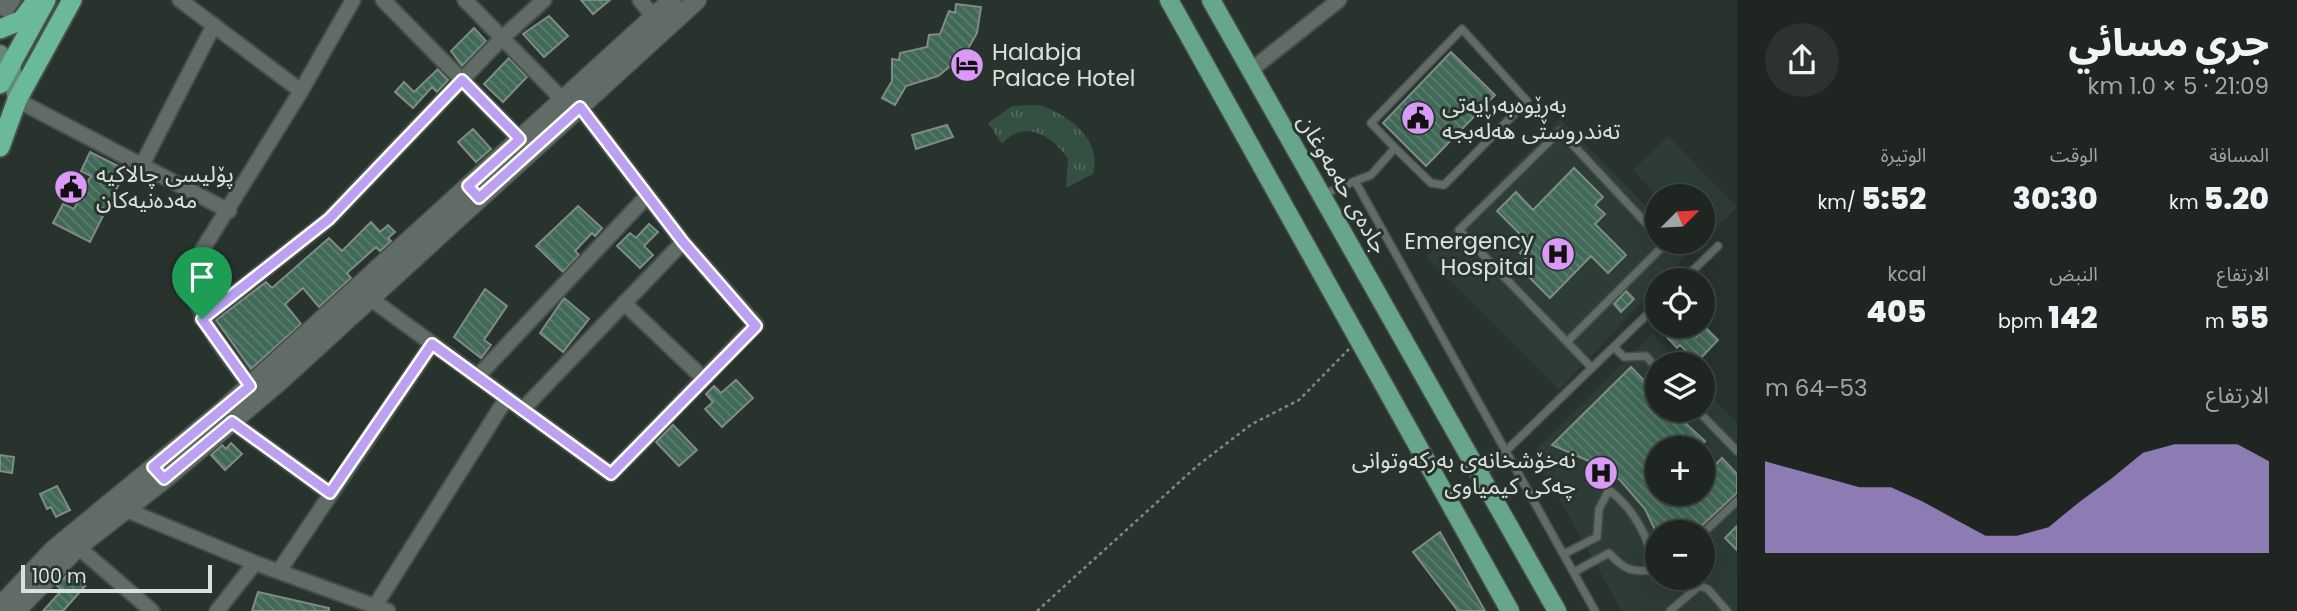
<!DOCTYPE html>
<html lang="ar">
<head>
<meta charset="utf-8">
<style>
  :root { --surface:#1f2622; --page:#2c322f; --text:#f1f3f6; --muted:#a1a5a5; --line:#3c4340; --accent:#bca0f2 }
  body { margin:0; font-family:Poppins,"Noto Sans Arabic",sans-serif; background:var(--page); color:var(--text); direction:rtl; height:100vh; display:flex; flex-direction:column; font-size:26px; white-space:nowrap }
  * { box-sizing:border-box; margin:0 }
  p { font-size:23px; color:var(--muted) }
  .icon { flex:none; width:38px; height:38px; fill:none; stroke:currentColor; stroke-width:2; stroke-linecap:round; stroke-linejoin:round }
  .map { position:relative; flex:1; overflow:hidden; direction:ltr }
  .side { display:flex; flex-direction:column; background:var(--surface); width:560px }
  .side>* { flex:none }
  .needle { width:46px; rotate:66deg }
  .tools { position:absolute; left:1645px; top:184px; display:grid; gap:14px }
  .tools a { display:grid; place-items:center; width:70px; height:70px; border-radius:50%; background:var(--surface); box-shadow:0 7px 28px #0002,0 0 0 2px var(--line); font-size:35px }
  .scale { position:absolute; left:21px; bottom:18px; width:191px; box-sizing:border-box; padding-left:7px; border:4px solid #dae1dd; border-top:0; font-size:19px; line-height:24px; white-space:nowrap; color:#dae1dd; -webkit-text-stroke:5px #29332e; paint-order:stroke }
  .pin { position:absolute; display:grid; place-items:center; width:60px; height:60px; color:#fff; margin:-72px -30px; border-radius:50% 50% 50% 0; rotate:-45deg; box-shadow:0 0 7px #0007 }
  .pin .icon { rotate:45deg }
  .round { display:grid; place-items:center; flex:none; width:74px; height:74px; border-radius:37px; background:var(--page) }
  .overview { display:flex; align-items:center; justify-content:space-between; height:119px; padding:0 28px }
  h1 { font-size:38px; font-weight:800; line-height:52px }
  .stats { display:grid; grid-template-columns:repeat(3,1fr); gap:10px; height:119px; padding:7px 28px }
  .stats div { display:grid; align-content:center }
  .stats b { font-size:30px; font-weight:800 }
  .stats small { font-size:19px; font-weight:400 }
  .stats p { font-size:19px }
  .chart { height:196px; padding:14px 28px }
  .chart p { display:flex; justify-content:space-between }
  .chart svg { width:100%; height:126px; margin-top:7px; fill:var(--accent); opacity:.7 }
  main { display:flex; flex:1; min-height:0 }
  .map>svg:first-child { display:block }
</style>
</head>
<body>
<main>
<section class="side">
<div class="overview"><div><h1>جري مسائي</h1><p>21:09 · 5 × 1.0 km</p></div><a class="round"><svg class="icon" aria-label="share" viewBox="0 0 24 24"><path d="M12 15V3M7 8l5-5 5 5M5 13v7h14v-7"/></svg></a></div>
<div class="stats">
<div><p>المسافة</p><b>5.20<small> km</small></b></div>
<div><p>الوقت</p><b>30:30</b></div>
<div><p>الوتيرة</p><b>5:52<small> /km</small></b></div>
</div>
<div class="stats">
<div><p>الارتفاع</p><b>55<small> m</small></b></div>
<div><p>النبض</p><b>142<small> bpm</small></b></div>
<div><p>kcal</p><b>405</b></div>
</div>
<div class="chart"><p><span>الارتفاع</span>53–64 m</p>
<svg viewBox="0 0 160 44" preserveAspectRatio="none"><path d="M0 44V12L10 15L20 18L30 21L40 21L50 26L60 32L70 38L80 38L90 35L100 26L110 18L120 9L130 6L140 6L150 6L160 12V44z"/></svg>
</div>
</section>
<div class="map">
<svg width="1737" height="611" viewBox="0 0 1737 611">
  <defs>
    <pattern id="grass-tufts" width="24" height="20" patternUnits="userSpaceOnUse" patternTransform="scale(1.75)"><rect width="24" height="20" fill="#345043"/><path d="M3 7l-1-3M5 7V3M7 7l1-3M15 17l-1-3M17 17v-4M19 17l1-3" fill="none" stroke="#51695e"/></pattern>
    <pattern id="building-back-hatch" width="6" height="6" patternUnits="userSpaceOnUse" patternTransform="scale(1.75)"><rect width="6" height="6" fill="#416957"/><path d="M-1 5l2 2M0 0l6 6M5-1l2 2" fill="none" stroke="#5c7e6f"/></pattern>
  </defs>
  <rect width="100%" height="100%" fill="#29332e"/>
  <!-- built -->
  <path fill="#2d3d35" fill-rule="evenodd" d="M 1560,119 L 1657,217 L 1657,242 L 1682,242 L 1691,250 L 1663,280 L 1657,280 L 1657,286 L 1559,390 L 1426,257 Z
    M 1668,136 L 1737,207 L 1703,242 L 1703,196 L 1658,196 L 1633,170 Z
    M 1652,334 L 1680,364 L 1657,364 L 1657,410 L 1703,410 L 1703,387 L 1737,424 L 1737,611 L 1622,611 L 1533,452 ZM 1657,448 L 1703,448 L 1703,494 L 1657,494 ZM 1657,532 L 1703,532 L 1703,578 L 1657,578 Z"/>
  <!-- grass -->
  <path fill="url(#grass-tufts)" d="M 1040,105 C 1068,115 1103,139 1093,174 L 1066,188 L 1068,159 C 1053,136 1024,118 1002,144 L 988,123 L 1012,106 Z"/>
  <!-- building -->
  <path fill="url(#building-back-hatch)" stroke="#7f8b85" stroke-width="2" d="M 581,0 L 610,0 L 593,14 Z
    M 956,4 L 981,7 L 977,33 L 965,54 L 938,76 L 906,86 L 895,105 L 882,98 L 892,81 L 892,59 L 899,60 L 900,53 L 927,47 L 929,35 L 940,34 L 949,11 L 955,13 Z
    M 549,16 L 568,36 L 544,57 L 523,34 Z
    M 474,28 L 486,41 L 462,66 L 451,51 Z
    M 1451,52 L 1495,95 L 1426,166 L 1383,123 Z
    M 509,58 L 527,77 L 503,102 L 484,84 Z
    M 438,69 L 448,80 L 437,92 L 432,87 L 413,108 L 395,92 L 404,82 L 414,92 Z
    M 947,125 L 953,137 L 916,149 L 912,135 Z
    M 473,129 L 491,149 L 476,162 L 458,142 Z
    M 90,152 L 126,170 L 90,242 L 53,223 L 63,204 L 74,209 L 91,176 L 81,171 Z
    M 1574,168 L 1603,197 L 1595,205 L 1605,214 L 1595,224 L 1626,255 L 1608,273 L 1591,256 L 1550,298 L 1521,269 L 1529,262 L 1520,253 L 1529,243 L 1497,211 L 1516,192 L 1533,210 Z
    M 578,206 L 602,228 L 595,236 L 592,233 L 575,251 L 579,255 L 563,272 L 536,246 Z
    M 371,222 L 380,232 L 388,225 L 395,232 L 388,238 L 391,241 L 380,251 L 376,247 L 347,273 L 351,278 L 319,307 L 303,288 L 285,304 L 301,324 L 251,369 L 216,320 L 266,282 L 272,288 L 329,238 L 342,251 Z
    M 649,224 L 658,232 L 644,246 L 653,255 L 640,268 L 617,246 L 630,233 L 636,238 Z
    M 485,289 L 507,306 L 484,340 L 491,345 L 481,358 L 454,337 Z
    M 1626,291 L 1634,299 L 1621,312 L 1614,304 Z
    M 564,298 L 589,319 L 563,352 L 540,333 Z
    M 1657,326 L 1685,326 L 1696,337 L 1706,328 L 1718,340 L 1697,362 L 1680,345 L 1677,348 Z
    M 1631,367 L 1657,394 L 1657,410 L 1671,410 L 1705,441 L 1699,448 L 1657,448 L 1657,494 L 1703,494 L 1703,477 L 1722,458 L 1737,474 L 1737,493 L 1695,532 L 1656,532 L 1645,509 L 1620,480 L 1591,462 L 1552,445 Z
    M 736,380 L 753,398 L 722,427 L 705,409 L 713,402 L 706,394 L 714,386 L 721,393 Z
    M 673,425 L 697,450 L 679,466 L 656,442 Z
    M 231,443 L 242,454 L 225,470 L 211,455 L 222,445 L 226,449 Z
    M 0,455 L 14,457 L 12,473 L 0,471 Z
    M 57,486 L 70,510 L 56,517 L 51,507 L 47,509 L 40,494 Z
    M 1737,526 L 1737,550 L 1725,538 Z
    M 1440,532 L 1485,611 L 1458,611 L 1413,552 Z
    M 67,575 L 71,579 L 74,575 L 86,585 L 63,611 L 43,611 L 62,590 L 57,586 Z
    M 258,592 L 329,608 L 329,611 L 252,611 Z"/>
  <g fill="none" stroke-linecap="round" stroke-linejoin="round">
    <!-- service casing -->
    <g stroke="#454e4a" stroke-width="10">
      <path id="service" d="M 1355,181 L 1371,175 L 1395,148 L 1431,183 L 1444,185 L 1527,101 L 1462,29 L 1371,123 L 1395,148
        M 1322,195 L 1355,181 L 1595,611
        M 1683,280 L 1718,246
        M 1567,342 L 1666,243 L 1664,242
        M 1614,347 L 1624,357 L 1646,356 L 1657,368
        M 1592,368 L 1459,230 L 1560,131 L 1657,235
        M 1697,410 L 1737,451
        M 1481,475 L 1657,305
        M 1703,533 L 1737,501
        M 1564,554 L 1597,537 L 1599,509 L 1609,490 C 1634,509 1650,538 1654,570
        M 1574,572 L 1609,553 C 1623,569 1634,574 1656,569
        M 1670,611 L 1699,586 L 1708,589 L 1727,611"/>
    </g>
    <!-- minor casing -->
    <g stroke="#454e4a" stroke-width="18">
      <path id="minor" d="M 180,0 L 301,91
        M 383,0 L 520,139
        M 465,0 L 562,99
        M 640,0 L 653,16
        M 0,5 L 6,10 L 13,0
        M 1251,70 L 1339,0
        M 17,100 L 229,211
        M 143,163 L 214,25
        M 371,299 L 611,474 L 756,325 L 683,242 L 580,107
        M 624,303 L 704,379
        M 202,319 L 329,219 L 502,38 L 544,0
        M 477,377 L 647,196
        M 250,386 C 222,346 193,319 191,268 L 301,91 L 353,0
        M 522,410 L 683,242
        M 232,422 L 330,493
        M 124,509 L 255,563 L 388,611
        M 78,547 L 152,611
        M 279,571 L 432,344
        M 375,606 L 506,399
        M 217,611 L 255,563"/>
    </g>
    <!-- tertiary casing -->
    <g stroke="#454e4a" stroke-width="21">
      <path id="tertiary" d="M 0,606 L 54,549 L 224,409 L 672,0
        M 16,611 L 78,547 L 165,479 L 279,382 L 697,0"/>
    </g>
    <!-- secondary casing -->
    <g stroke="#454e4a" stroke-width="21">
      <path id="secondary" d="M 0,54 L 11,65 L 17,100"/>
    </g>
    <!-- primary casing -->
    <g stroke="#454e4a" stroke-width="21">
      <path id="primary" d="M 1169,0 L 1510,611
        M 1211,0 L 1557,611"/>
    </g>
    <!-- trunk casing -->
    <g stroke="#454e4a" stroke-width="23">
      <path id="trunk" d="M 0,29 L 22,20 L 36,1
        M 0,84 L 46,0
        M 0,147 L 17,100 L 72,0"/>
    </g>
    <!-- path -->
    <path stroke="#808984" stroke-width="2.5" stroke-dasharray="3.5 3.5" stroke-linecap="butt" d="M 1037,611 L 1197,466 L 1252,424 L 1299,400 L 1349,349"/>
    <!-- service -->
    <use href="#service" stroke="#616c66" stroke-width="7"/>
    <!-- minor -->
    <use href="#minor" stroke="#616c66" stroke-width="14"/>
    <!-- tertiary -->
    <use href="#tertiary" stroke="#616c66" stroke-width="18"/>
    <!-- secondary -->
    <use href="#secondary" stroke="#658979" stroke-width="18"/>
    <!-- primary -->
    <use href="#primary" stroke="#68a68b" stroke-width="18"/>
    <!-- trunk -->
    <use href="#trunk" stroke="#6ab998" stroke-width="19"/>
  </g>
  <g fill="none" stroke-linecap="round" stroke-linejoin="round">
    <!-- route casing -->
    <g stroke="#fff" stroke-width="14">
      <path id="route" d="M 462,80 L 520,139 L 468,186 L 479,198 L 580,107 L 683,242 L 756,326 L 611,474 L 432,344 L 330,493 L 232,422 L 164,479 L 153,467 L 250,386 L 202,319 L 329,219 Z"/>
    </g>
    <!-- route -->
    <use href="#route" stroke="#bca0f2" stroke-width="9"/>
  </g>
  <!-- icons -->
  <defs>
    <g id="hotel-disc" transform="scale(1.75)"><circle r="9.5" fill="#d99af7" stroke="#29332e"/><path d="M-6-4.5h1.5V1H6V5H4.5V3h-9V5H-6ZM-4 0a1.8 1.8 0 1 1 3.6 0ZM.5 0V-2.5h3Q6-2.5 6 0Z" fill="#111"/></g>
    <g id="civic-disc" transform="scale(1.75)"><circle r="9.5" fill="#d99af7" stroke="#29332e"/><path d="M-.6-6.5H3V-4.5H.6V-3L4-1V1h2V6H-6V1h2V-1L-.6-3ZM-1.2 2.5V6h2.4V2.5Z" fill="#111"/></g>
    <g id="hospital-disc" transform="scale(1.75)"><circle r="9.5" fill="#d99af7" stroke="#29332e"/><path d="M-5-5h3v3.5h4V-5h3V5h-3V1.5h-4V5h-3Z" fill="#111"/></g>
  </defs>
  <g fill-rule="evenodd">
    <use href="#hotel-disc" x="967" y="65"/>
    <use href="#civic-disc" x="1418" y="118"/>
    <use href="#civic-disc" x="71" y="187"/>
    <use href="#hospital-disc" x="1558" y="254"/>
    <use href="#hospital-disc" x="1601" y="473"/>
  </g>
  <g text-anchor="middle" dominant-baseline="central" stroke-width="6" stroke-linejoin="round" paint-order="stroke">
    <!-- poi labels -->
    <g font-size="23" fill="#dae1dd" stroke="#29332e" text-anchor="start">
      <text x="992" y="52">Halabja<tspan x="992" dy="26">Palace Hotel</tspan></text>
      <text x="1442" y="105">بەڕێوەبەرایەتی<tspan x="1442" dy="26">تەندروستی هەڵەبجە</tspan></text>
      <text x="96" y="174">پۆلیسی چالاکیە<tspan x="96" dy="26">مەدەنیەکان</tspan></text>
      <text x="1534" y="241" text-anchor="end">Emergency<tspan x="1534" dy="26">Hospital</tspan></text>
      <text x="1576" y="460" text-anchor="end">نەخۆشخانەی بەرکەوتوانی<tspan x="1576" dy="26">چەکی کیمیاوی</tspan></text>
    </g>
    <!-- street labels -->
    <g font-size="23" fill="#dae1dd" stroke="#29332e">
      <text transform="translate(1343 184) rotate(60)">جادەی حەمەوغان</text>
    </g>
  </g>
</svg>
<div class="tools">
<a><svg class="needle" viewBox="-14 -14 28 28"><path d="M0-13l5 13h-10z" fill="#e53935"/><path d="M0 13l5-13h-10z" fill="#a1a5a5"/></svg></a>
<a><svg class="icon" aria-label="locate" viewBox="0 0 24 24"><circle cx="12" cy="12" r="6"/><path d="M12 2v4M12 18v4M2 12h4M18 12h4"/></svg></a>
<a><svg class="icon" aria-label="layers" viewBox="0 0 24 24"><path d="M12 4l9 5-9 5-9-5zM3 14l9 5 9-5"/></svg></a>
<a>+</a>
<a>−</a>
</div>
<div class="scale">100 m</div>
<div class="pin" style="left:202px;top:319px;background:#1e9e55"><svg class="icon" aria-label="arrive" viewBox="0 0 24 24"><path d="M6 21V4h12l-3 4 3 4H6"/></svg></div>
</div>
</main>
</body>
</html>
